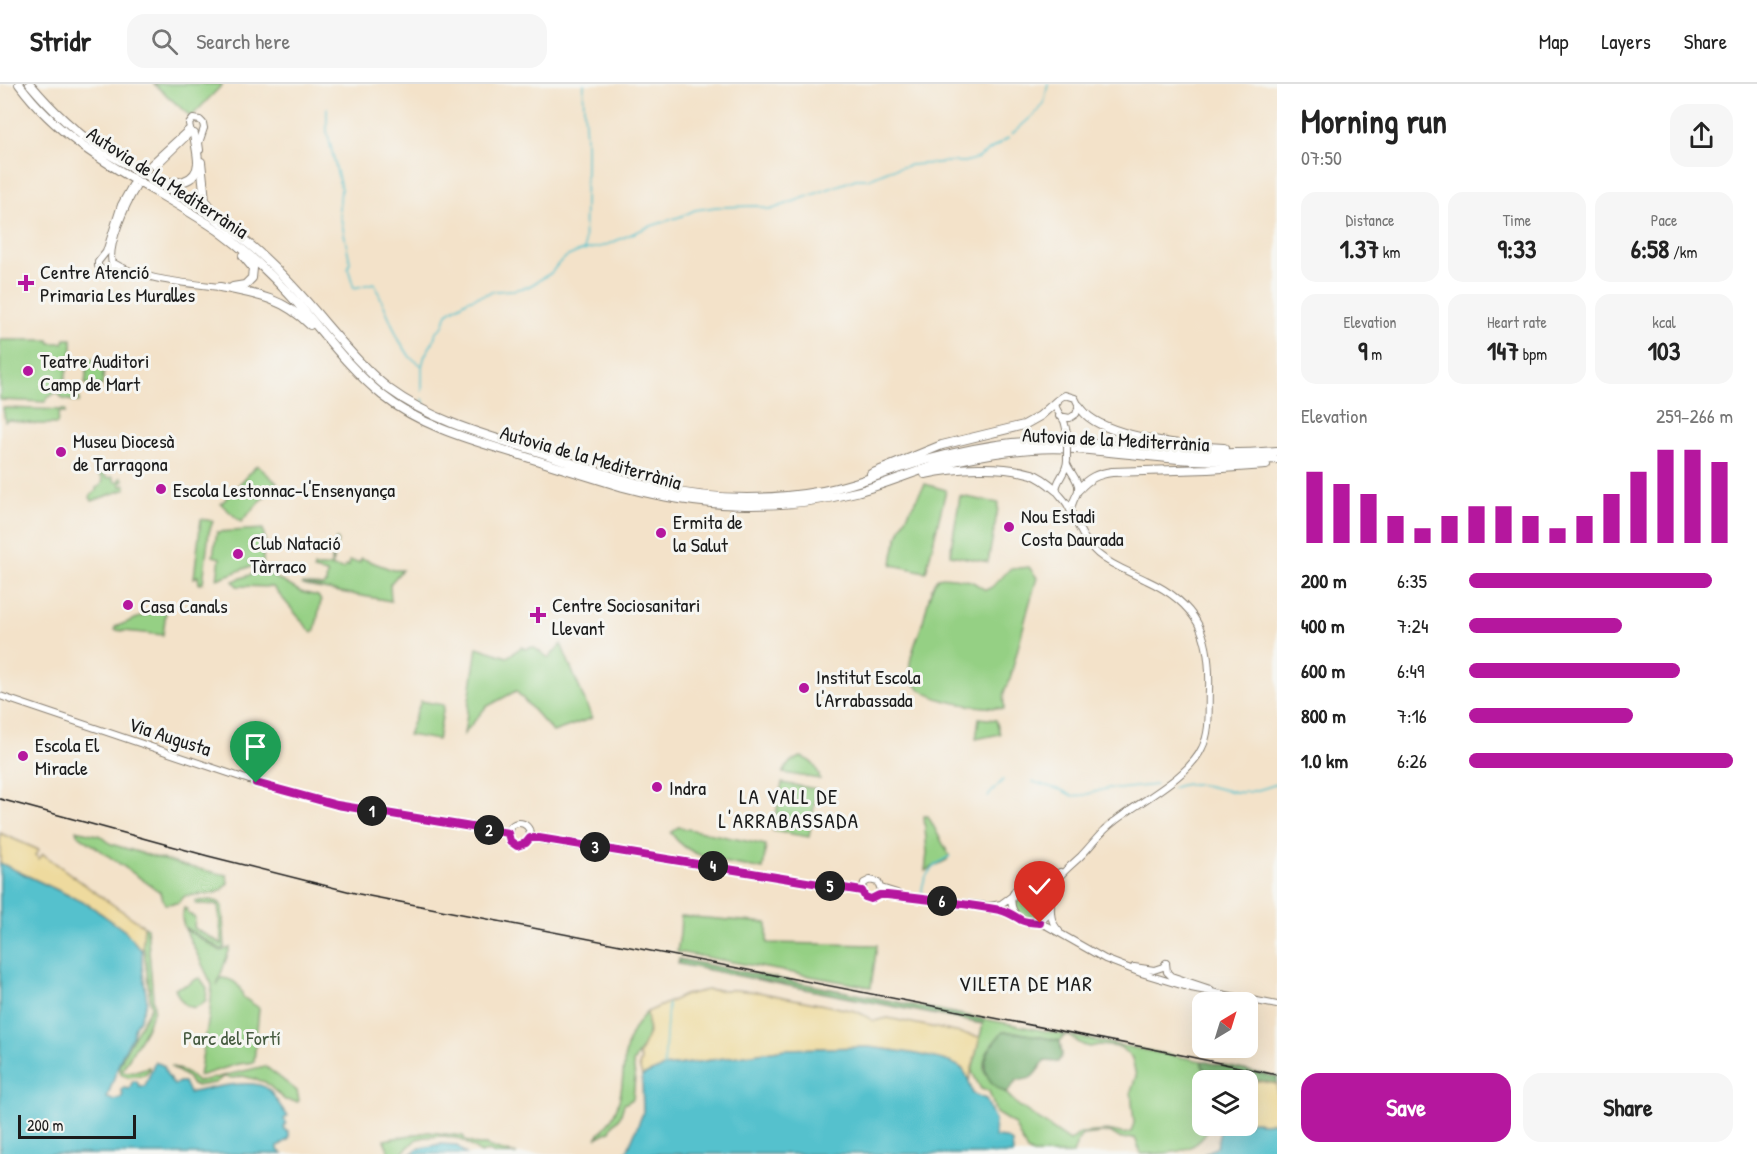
<!DOCTYPE html>
<html lang="en">
<head>
<meta charset="utf-8">
<style>
  :root { --surface:#fff; --page:#f6f6f6; --text:#222; --muted:#767676; --line:#e0e0e0; --accent:#b5179e }
  body { margin:0; font-family:"Patrick Hand",sans-serif; background:var(--page); color:var(--text); height:100vh; display:flex; flex-direction:column; font-size:22px; white-space:nowrap }
  * { box-sizing:border-box; margin:0 }
  p { font-size:20px; color:var(--muted) }
  .icon { flex:none; width:33px; height:33px; fill:none; stroke:currentColor; stroke-width:2; stroke-linecap:round; stroke-linejoin:round }
  .map { position:relative; flex:1; overflow:hidden }
  .side { display:flex; flex-direction:column; background:var(--surface); width:480px }
  .side>* { flex:none }
  .needle { width:39px; rotate:38deg }
  .controls { position:absolute; left:1192px; top:908px; display:grid; gap:12px }
  .controls a { display:grid; place-items:center; width:66px; height:66px; border-radius:12px; background:var(--surface); box-shadow:0 6px 24px #0002; font-size:30px }
  .scale { position:absolute; left:18px; bottom:15px; width:118px; box-sizing:border-box; padding-left:6px; border:3px solid #1c1c1c; border-top:0; font-size:16px; line-height:21px; white-space:nowrap; color:#1c1c1c; -webkit-text-stroke:4px #f6f6f2; paint-order:stroke }
  .pin { position:absolute; display:grid; place-items:center; width:51px; height:51px; color:#fff; margin:-62px -26px; border-radius:50% 50% 50% 0; rotate:-45deg; box-shadow:0 0 6px #0007 }
  .pin .icon { rotate:45deg }
  .km { position:absolute; width:30px; height:30px; margin:-15px; border-radius:50%; background:#222; color:#fff; font-size:16px; line-height:30px; text-align:center }
  .round { display:grid; place-items:center; flex:none; width:63px; height:63px; border-radius:18px; background:var(--page) }
  .head { display:flex; align-items:center; justify-content:space-between; height:102px; padding:0 24px }
  h1 { font-size:33px; font-weight:800; line-height:45px }
  .stats { display:grid; grid-template-columns:repeat(3,1fr); gap:9px; height:102px; padding:6px 24px }
  .stats div { display:grid; align-content:center; border-radius:15px; background:var(--page); text-align:center }
  .stats b { font-size:26px; font-weight:800 }
  .stats small { font-size:16px; font-weight:400 }
  .stats p { font-size:16px }
  .chart { height:168px; padding:12px 24px }
  .chart p { display:flex; justify-content:space-between }
  .chart svg { width:100%; height:108px; margin-top:6px; stroke:var(--accent); stroke-width:6 }
  .button { display:flex; gap:12px; margin-top:auto; padding:12px 24px }
  .button a { flex:1; height:69px; border-radius:18px; background:var(--accent); color:#fff; font-size:24px; font-weight:800; line-height:69px; text-align:center }
  .button a+a { background:var(--page); color:var(--text) }
  ul { padding:0 24px; list-style:none; font-size:20px }
  li { display:grid; grid-template-columns:96px 72px 1fr; align-items:center; height:45px }
  li i { height:15px; border-radius:8px; background:var(--accent) }
  header { display:flex; align-items:center; gap:36px; box-sizing:border-box; height:84px; padding:0 30px; background:var(--surface); border-bottom:2px solid var(--line) }
  header strong { font-size:28px }
  nav { display:flex; gap:33px; margin-inline-start:auto; font-size:21px }
  .search { width:420px; height:54px; background:var(--page); display:flex; align-items:center; gap:15px; box-sizing:border-box; padding:0 21px; border-radius:18px; color:var(--muted); font-size:22px }
  main { display:flex; flex:1; min-height:0 }
  .map>svg:first-child { display:block }
</style>
</head>
<body>
<header>
<strong>Stridr</strong>
<div class="search"><svg class="icon" aria-label="search" viewBox="0 0 24 24"><circle cx="10" cy="10" r="6"/><path d="M15 15l6 6"/></svg>Search here</div>
<nav><a>Map</a><a>Layers</a><a>Share</a></nav>
</header>
<main>
<div class="map">
<svg width="1277" height="1070" viewBox="0 0 1277 1070">
  <rect width="100%" height="100%" fill="#f6f6f2"/>
  <filter id="ink" filterUnits="userSpaceOnUse"><feTurbulence type="fractalNoise" baseFrequency=".0167" numOctaves="2"/><feDisplacementMap in="SourceGraphic" scale="12" xChannelSelector="R" yChannelSelector="G"/><feConvolveMatrix kernelMatrix="1 2 1 2 8 2 1 2 1" color-interpolation-filters="sRGB"/></filter>
  <filter id="wash" filterUnits="userSpaceOnUse"><feTurbulence type="fractalNoise" baseFrequency=".008" numOctaves="4" result="noise"/><feDisplacementMap in="SourceGraphic" scale="24" xChannelSelector="R" yChannelSelector="G"/><feGaussianBlur stdDeviation="1.35" result="paint"/><feColorMatrix in="noise" values="0 0 0 0 0 0 0 0 0 0 0 0 0 0 0 0 0 1.4 0 .05"/><feComposite in="paint" operator="in"/></filter>
  <g filter="url(#wash)">
    <rect width="100%" height="100%" fill="#f3e2c9"/>
    <!-- green -->
    <path fill="#95d084" stroke="#587650" stroke-width="1.5" fill-rule="evenodd" d="M 154,0 L 222,0 L 222,1 L 191,33 Z
      M 65,255 L 72,255 L 72,265 L 63,302 L 72,303 L 73,311 L 79,312 L 79,318 L 63,315 L 57,308 L 48,314 L 45,318 L 0,316 L 0,256 L 49,256 L 50,259 L 63,259 Z
      M 88,275 L 105,278 L 102,302 L 85,300 Z
      M 3,324 L 65,326 L 65,329 L 59,328 L 57,340 L 34,340 L 9,336 L 5,337 Z
      M 257,381 L 277,399 L 241,438 L 221,420 Z
      M 103,389 L 107,394 L 113,393 L 115,398 L 120,397 L 120,394 L 122,394 L 124,397 L 120,399 L 121,402 L 125,401 L 126,405 L 92,417 L 90,413 L 91,411 L 96,407 L 96,404 C 101,402 104,399 102,394 L 98,390 Z
      M 925,400 L 946,406 L 926,488 L 892,481 C 894,451 910,425 925,400 Z
      M 960,412 L 999,419 L 988,478 L 950,471 Z
      M 201,435 L 213,437 L 209,448 L 203,499 L 199,500 L 198,492 L 194,494 Z
      M 263,445 L 266,464 L 263,467 L 263,482 L 249,483 L 217,495 L 220,474 L 213,472 L 217,448 Z
      M 336,455 L 338,456 L 332,483 L 344,485 L 345,482 L 349,482 L 349,477 L 360,478 L 361,474 L 393,486 L 402,486 L 390,500 L 391,517 L 306,502 L 301,500 L 323,502 L 326,500 L 327,489 L 314,486 L 314,483 L 325,483 L 331,481 L 333,471 L 318,467 L 319,464 L 334,463 Z
      M 1029,483 L 1037,494 L 1028,525 L 1009,599 C 1001,608 1004,615 1004,625 C 980,622 915,620 910,590 C 907,575 919,552 923,537 C 926,528 931,498 938,494 C 943,492 964,495 970,497 C 976,499 981,504 986,506 L 992,503 L 1010,485 Z
      M 255,489 L 269,490 L 301,508 L 318,512 L 321,517 L 315,546 L 312,549 L 273,503 L 237,502 L 233,497 Z
      M 155,527 L 166,527 L 163,551 L 115,546 L 115,543 Z
      M 561,560 L 592,634 L 553,648 L 516,607 L 486,623 L 464,650 L 477,563 L 507,573 L 522,563 L 524,565 L 533,563 L 549,574 Z
      M 421,617 L 444,621 L 438,656 L 408,651 Z
      M 979,634 L 996,636 L 1000,650 L 976,655 Z
      M 801,673 C 813,677 817,683 820,695 L 783,689 L 790,678 Z
      M 782,699 L 817,705 L 809,753 L 773,747 Z
      M 924,732 L 928,732 L 949,771 L 947,776 L 925,787 L 927,769 Z
      M 678,743 L 766,761 L 763,785 C 731,779 691,778 671,749 Z
      M 76,746 L 101,752 L 111,760 L 185,782 L 227,791 L 228,799 L 222,806 L 216,809 L 185,812 L 177,819 L 165,820 L 160,808 L 77,750 Z
      M1014 819a17 17 0 1 1 34 0a17 17 0 1 1-34 0Z
      M 211,816 L 218,818 L 222,822 L 225,863 L 222,866 L 184,843 L 182,834 L 184,824 L 187,825 L 187,828 L 195,834 L 194,844 L 222,860 L 218,821 L 196,820 L 195,817 Z
      M 681,832 L 767,839 L 767,859 L 877,861 L 871,903 L 677,868 L 680,850 Z
      M 144,842 L 147,844 L 154,925 L 146,945 L 122,986 L 126,988 L 135,987 L 149,983 L 149,986 L 144,991 L 128,993 L 121,990 L 119,982 L 125,968 L 151,923 L 144,865 L 142,863 Z
      M 185,845 L 221,867 L 230,864 L 217,901 L 221,894 C 234,895 240,900 243,913 L 259,924 L 254,978 L 238,980 L 199,992 L 210,927 L 212,901 Z
      M 200,894 L 207,904 L 206,916 C 191,932 180,919 175,904 L 189,900 L 194,896 Z
      M 647,928 C 651,957 646,955 633,979 L 635,993 L 633,1015 L 624,1020 L 620,1033 L 612,1042 L 610,1047 L 596,1054 C 601,1047 609,1040 613,1032 C 632,995 612,963 647,928 Z
      M 984,935 L 1202,977 L 1202,981 L 1209,995 L 1203,996 L 1203,1041 L 1210,1041 C 1200,1070 1167,1070 1141,1070 L 1135,1054 L 1121,1055 L 1110,1048 L 1082,1051 L 1078,1056 L 1073,1070 L 1033,1070 L 1027,1067 L 1014,1040 L 996,1029 L 989,1007 L 981,1005 L 972,988 ZM 1003,948 L 1016,948 L 1060,957 L 1064,952 L 1067,951 L 1083,961 L 1090,963 L 1099,961 L 1120,963 L 1132,974 L 1136,992 L 1131,1007 L 1134,1039 L 1131,1048 L 1124,1050 L 1112,1047 L 1080,1049 L 1070,1057 L 1018,1021 C 1013,1017 1009,1011 1004,1008 C 999,1003 990,998 986,991 C 978,975 993,958 1003,948 Z
      M 170,982 L 186,988 L 197,998 L 265,982 L 297,1007 L 299,1016 L 298,1018 L 285,1016 L 265,998 L 243,992 L 234,994 L 223,993 L 215,999 L 195,1002 L 192,1001 L 187,993 Z
      M 428,1048 L 463,1052 L 466,1057 L 477,1061 L 486,1061 L 491,1064 L 517,1070 L 496,1070 L 488,1067 L 481,1069 L 460,1055 L 444,1052 L 426,1053 L 417,1055 L 401,1070 L 390,1070 L 384,1056 Z"/>
    <!-- forest -->
    <path fill="#78b272" stroke="#4a6747" stroke-width="1.5" d="M 679,875 L 984,935 L 983,940 L 678,880 Z
      M 1003,948 C 1023,948 1041,953 1060,957 L 1062,971 L 1058,978 L 1045,977 C 1034,989 1036,996 1017,996 L 1007,1009 C 975,994 982,969 1003,948 Z
      M 1202,977 L 1277,993 L 1277,1000 L 1206,988 L 1202,981 Z"/>
    <!-- sand -->
    <path fill="#eeda9e" stroke="#857b5d" stroke-width="1.5" d="M 0,749 L 39,766 L 35,771 L 39,775 L 43,770 L 96,809 L 144,842 L 142,867 L 125,847 L 89,821 L 0,779 Z
      M 707,906 L 736,906 L 758,908 L 855,927 L 862,930 L 874,937 L 888,934 L 980,953 L 969,996 L 962,984 L 946,977 L 892,966 L 868,963 L 786,965 L 664,983 L 642,992 L 639,982 L 641,976 L 639,971 L 649,949 L 647,928 L 685,911 Z
      M 1206,989 L 1277,1000 L 1277,1038 L 1262,1039 L 1248,1037 L 1248,996 L 1209,996 Z"/>
    <!-- water -->
    <path fill="#54c1cd" stroke="#386e74" stroke-width="1.5" d="M 0,779 L 89,821 L 125,847 L 142,867 L 142,882 L 147,917 L 140,935 L 135,942 L 133,951 L 122,971 L 107,1014 L 113,1016 L 121,1014 L 123,1010 L 121,1006 L 124,1004 L 129,1005 L 133,997 L 137,997 L 139,1002 L 145,1002 L 155,977 L 164,982 L 166,989 L 174,1001 L 179,998 L 184,998 L 189,1009 C 207,1005 253,993 268,1005 C 272,1008 283,1027 288,1032 L 284,1035 L 286,1039 L 284,1044 L 289,1049 L 289,1055 L 278,1062 L 278,1066 L 283,1070 L 0,1070 Z
      M 868,963 C 888,966 946,972 961,984 C 968,989 970,1002 973,1010 L 986,1015 L 995,1037 L 995,1053 L 1006,1054 L 1012,1058 L 1013,1070 L 622,1070 L 627,1067 L 643,1029 L 642,992 L 664,983 L 786,965 Z
      M 1248,1037 L 1262,1039 L 1277,1038 L 1277,1070 L 1204,1070 L 1217,1063 L 1221,1041 L 1248,1041 Z
      M 440,1060 L 456,1061 L 466,1070 L 411,1070 L 417,1065 Z"/>
    <g fill="none" stroke-linecap="round" stroke-linejoin="round">
      <!-- stream -->
      <path stroke="#54c1cd" stroke-width="1.5" d="M 584,0 C 582,20 586,40 586,60 C 587,96 583,131 585,167
        M 327,24 L 327,47 L 341,105 L 339,125 L 350,178 L 348,184 L 354,204 L 374,199 L 375,201
        M 1012,50 L 1038,27 L 1044,19 L 1048,0
        M 376,203 L 399,256 L 410,273 L 421,281
        M 422,307 L 422,282 L 425,271 L 433,258 L 436,248 L 443,242 L 447,229 L 468,216 L 495,207 L 513,206 L 528,203 L 551,189 L 559,179 L 566,173 L 580,167 L 604,162 L 648,143 L 682,132 L 695,126 L 716,123 L 758,122 L 770,126 L 856,95 L 868,95 L 890,86 L 911,81 L 947,78 L 964,78 L 976,75 L 1008,54
        M 423,315 L 425,323
        M 1033,698 L 1061,706 L 1073,712 L 1084,711 L 1109,704 L 1118,705 L 1156,701
        M 1172,704 C 1194,694 1213,705 1236,708 C 1250,710 1264,704 1277,700
        M 988,712 L 1003,696
        M 922,809 C 922,790 935,780 950,772
        M 664,983 L 668,920"/>
    </g>
  </g>
  <g filter="url(#ink)">
    <g fill="none" stroke-linecap="round" stroke-linejoin="round">
      <!-- secondary-tunnel -->
      <path stroke="#c8baa6" stroke-width="6" stroke-dasharray="6 3" stroke-linecap="butt" d="M 138,101 L 155,83"/>
      <!-- secondary casing -->
      <g stroke="#887f72" stroke-width="8">
        <path id="secondary" d="M 191,48 L 189,40 L 193,35 L 200,36 L 203,39 L 204,44
          M 200,66 L 199,59 L 204,44
          M 151,80 L 189,45
          M 155,83 L 191,48
          M 112,178 C 140,196 187,199 220,203
          M 112,180 C 107,162 126,120 136,104
          M 121,184 L 102,186 L 98,182 L 98,178 L 106,168 L 121,121 L 132,101
          M 1059,332 L 1070,334 L 1076,330 L 1079,322 L 1075,314 L 1065,311 C 1048,320 1058,326 1064,337 C 1065,339 1066,346 1067,348
          M 1067,380 C 1070,388 1081,399 1078,407 C 1075,414 1072,418 1071,426
          M 0,612 L 261,700 L 337,721 L 508,749
          M508 750a11 11 0 1 1 22 0a11 11 0 1 1-22 0Z
          M 530,754 L 862,807
          M 1037,799 L 1046,797 L 1060,788
          M 881,804 L 897,809
          M 862,807 L 865,813 L 871,815 L 879,811 L 887,811 L 989,822 L 1001,820 L 1012,812
          M 862,807 L 864,799 L 870,796 L 878,798 L 881,806
          M 1050,812 C 1054,794 1067,785 1080,773 C 1093,760 1100,748 1115,737 C 1140,717 1189,693 1202,664 C 1211,647 1208,624 1209,606 C 1211,551 1198,520 1146,496 C 1130,488 1112,482 1098,470 C 1082,456 1077,438 1067,420 C 1064,415 1059,411 1056,406 C 1057,394 1067,389 1067,376
          M 991,825 L 1015,830
          M 1050,826 C 1029,862 992,814 1024,800 C 1029,798 1036,798 1042,801 C 1060,813 1042,829 1059,847
          M 1035,838 L 1047,842 L 1105,875 L 1141,889 L 1191,904 L 1277,921
          M 1166,879 L 1167,888 L 1171,892 L 1210,905
          M 1134,883 L 1154,886 L 1163,883 L 1166,879"/>
      </g>
      <!-- highway casing -->
      <g stroke="#887f72" stroke-width="10">
        <path id="highway" d="M 19,0 C 71,71 149,99 219,147 C 248,168 275,194 299,221 C 326,252 350,285 382,311 C 421,342 468,355 514,369 C 551,381 587,392 623,403 C 702,424 776,428 856,408 C 883,401 908,390 934,382 C 966,374 999,367 1032,365 C 1077,362 1123,370 1168,374 C 1204,378 1241,377 1277,375
          M 30,0 C 51,25 75,48 102,66 C 118,76 134,84 150,93 C 183,112 214,132 243,155 C 274,180 301,210 326,240 C 346,263 365,286 389,305 C 431,336 481,350 530,365 C 572,379 614,394 657,404 C 711,416 768,417 823,407 C 860,400 894,385 930,375 C 957,368 985,362 1012,359 C 1066,354 1119,363 1172,367 C 1207,370 1242,370 1277,367
          M 201,78 L 205,116 L 215,129
          M 160,95 C 174,102 197,99 198,79 C 198,69 195,59 194,50
          M 220,203 C 256,210 283,214 310,241
          M 233,203 L 245,201 L 252,194 L 253,184 L 243,172
          M 1079,322 C 1082,326 1085,330 1089,333 C 1116,354 1189,363 1224,364
          M 871,390 L 942,361 L 1024,341 L 1040,332 L 1057,317
          M 925,390 C 956,383 1002,381 1032,390 C 1041,393 1049,400 1056,406
          M 1079,405 C 1089,394 1097,390 1112,388 L 1208,385 L 1266,381"/>
      </g>
      <!-- secondary -->
      <use href="#secondary" stroke="#fff" stroke-width="6"/>
      <!-- highway -->
      <use href="#highway" stroke="#fff" stroke-width="8"/>
      <!-- rail -->
      <path stroke="#1c1c1c" stroke-width="1.5" d="M 0,715 L 208,772 L 359,810 L 1148,964 L 1277,991"/>
      <!-- secondary-bridge casing -->
      <g stroke="#887f72" stroke-width="8" stroke-linecap="butt">
        <path id="secondary-bridge" d="M 1067,376 L 1067,348"/>
      </g>
      <!-- secondary-bridge -->
      <use href="#secondary-bridge" stroke="#fff" stroke-width="6"/>
    </g>
  </g>
  <g fill="none" stroke-linecap="round" stroke-linejoin="round" filter="url(#ink)">
    <!-- route casing -->
    <g stroke="#fff" stroke-width="12">
      <path id="route" d="M 256,699 L 337,721 L 508,749 L 510,757 L 517,762 L 526,759 L 530,754 L 539,754 L 862,807 L 865,813 L 871,815 L 879,811 L 887,811 C 925,815 963,819 1000,826 C 1009,828 1014,832 1021,836 C 1027,839 1033,838 1040,839"/>
    </g>
    <!-- route -->
    <use href="#route" stroke="#b5179e" stroke-width="8"/>
  </g>
  <!-- markers -->
  <g fill="#b5179e" stroke="#f6f6f2" stroke-width="2">
    <path d="M23 190h6v6h6v6h-6v6h-6v-6h-6v-6h6z"/>
    <circle cx="28" cy="287" r="6"/>
    <circle cx="61" cy="368" r="6"/>
    <circle cx="161" cy="405" r="6"/>
    <circle cx="1009" cy="443" r="6"/>
    <circle cx="661" cy="449" r="6"/>
    <circle cx="238" cy="470" r="6"/>
    <circle cx="128" cy="521" r="6"/>
    <path d="M535 522h6v6h6v6h-6v6h-6v-6h-6v-6h6z"/>
    <circle cx="804" cy="604" r="6"/>
    <circle cx="23" cy="672" r="6"/>
    <circle cx="657" cy="703" r="6"/>
  </g>
  <g text-anchor="middle" dominant-baseline="central" stroke-width="6" stroke-linejoin="round" paint-order="stroke">
    <!-- street labels -->
    <g font-size="20" fill="#1c1c1c" stroke="#f6f6f2">
      <text transform="translate(168 98) rotate(33)">Autovia de la Mediterrània</text>
      <text transform="translate(1116 355) rotate(3)">Autovia de la Mediterrània</text>
      <text transform="translate(591 373) rotate(16)">Autovia de la Mediterrània</text>
      <text transform="translate(170 652) rotate(18)">Via Augusta</text>
    </g>
    <!-- poi labels -->
    <g font-size="20" fill="#1c1c1c" stroke="#f6f6f2" text-anchor="start">
      <text x="40" y="187">Centre Atenció<tspan x="40" dy="23">Primaria Les Muralles</tspan></text>
      <text x="40" y="276">Teatre Auditori<tspan x="40" dy="23">Camp de Mart</tspan></text>
      <text x="73" y="356">Museu Diocesà<tspan x="73" dy="23">de Tarragona</tspan></text>
      <text x="173" y="405">Escola Lestonnac-l'Ensenyança</text>
      <text x="1021" y="431">Nou Estadi<tspan x="1021" dy="23">Costa Daurada</tspan></text>
      <text x="673" y="437">Ermita de<tspan x="673" dy="23">la Salut</tspan></text>
      <text x="250" y="458">Club Natació<tspan x="250" dy="23">Tàrraco</tspan></text>
      <text x="552" y="520">Centre Sociosanitari<tspan x="552" dy="23">Llevant</tspan></text>
      <text x="140" y="521">Casa Canals</text>
      <text x="816" y="592">Institut Escola<tspan x="816" dy="23">l'Arrabassada</tspan></text>
      <text x="35" y="660">Escola El<tspan x="35" dy="23">Miracle</tspan></text>
      <text x="669" y="703">Indra</text>
    </g>
    <!-- park labels -->
    <g font-size="20" fill="#465b40" stroke="#f6f6f2">
      <text x="232" y="953">Parc del Fortí</text>
    </g>
    <!-- neighbourhood labels -->
    <g font-size="21" letter-spacing="1.5" fill="#1c1c1c" stroke="#f6f6f2">
      <text x="789" y="712">LA VALL DE<tspan x="789" dy="24">L'ARRABASSADA</tspan></text>
      <text x="1026" y="899">VILETA DE MAR</text>
    </g>
  </g>
</svg>
<div class="controls">
<a><svg class="needle" viewBox="-14 -14 28 28"><path d="M0-13l5 13h-10z" fill="#e53935"/><path d="M0 13l5-13h-10z" fill="#767676"/></svg></a>
<a><svg class="icon" aria-label="layers" viewBox="0 0 24 24"><path d="M12 4l9 5-9 5-9-5zM3 14l9 5 9-5"/></svg></a>
</div>
<div class="scale">200 m</div>
<div class="pin" style="left:256px;top:699px;background:#1e9e55"><svg class="icon" aria-label="arrive" viewBox="0 0 24 24"><path d="M6 21V4h12l-3 4 3 4H6"/></svg></div>
<div class="pin" style="left:1040px;top:839px;background:#d93025"><svg class="icon" aria-label="check" viewBox="0 0 24 24"><path d="M5 12l5 5 9-10"/></svg></div>
<b class="km" style="left:372px;top:727px">1</b>
<b class="km" style="left:489px;top:746px">2</b>
<b class="km" style="left:595px;top:763px">3</b>
<b class="km" style="left:713px;top:782px">4</b>
<b class="km" style="left:830px;top:802px">5</b>
<b class="km" style="left:942px;top:817px">6</b>
</div>
<section class="side">
<div class="head"><div><h1>Morning run</h1><p>07:50</p></div><a class="round"><svg class="icon" aria-label="share" viewBox="0 0 24 24"><path d="M12 15V3M7 8l5-5 5 5M5 13v7h14v-7"/></svg></a></div>
<div class="stats">
<div><p>Distance</p><b>1.37<small> km</small></b></div>
<div><p>Time</p><b>9:33</b></div>
<div><p>Pace</p><b>6:58<small> /km</small></b></div>
</div>
<div class="stats">
<div><p>Elevation</p><b>9<small> m</small></b></div>
<div><p>Heart rate</p><b>147<small> bpm</small></b></div>
<div><p>kcal</p><b>103</b></div>
</div>
<div class="chart"><p><span>Elevation</span>259–266 m</p>
<svg viewBox="0 0 160 44" preserveAspectRatio="none"><path d="M5 44V15M15 44V20M25 44V24M35 44V33M45 44V38M55 44V33M65 44V29M75 44V29M85 44V33M95 44V38M105 44V33M115 44V24M125 44V15M135 44V6M145 44V6M155 44V11"/></svg>
</div>
<ul>
<li><b>200 m</b>6:35<i style="width:92%"></i></li>
<li><b>400 m</b>7:24<i style="width:58%"></i></li>
<li><b>600 m</b>6:49<i style="width:80%"></i></li>
<li><b>800 m</b>7:16<i style="width:62%"></i></li>
<li><b>1.0 km</b>6:26<i style="width:100%"></i></li>
</ul>
<div class="button"><a>Save</a><a>Share</a></div>
</section>
</main>
</body>
</html>
